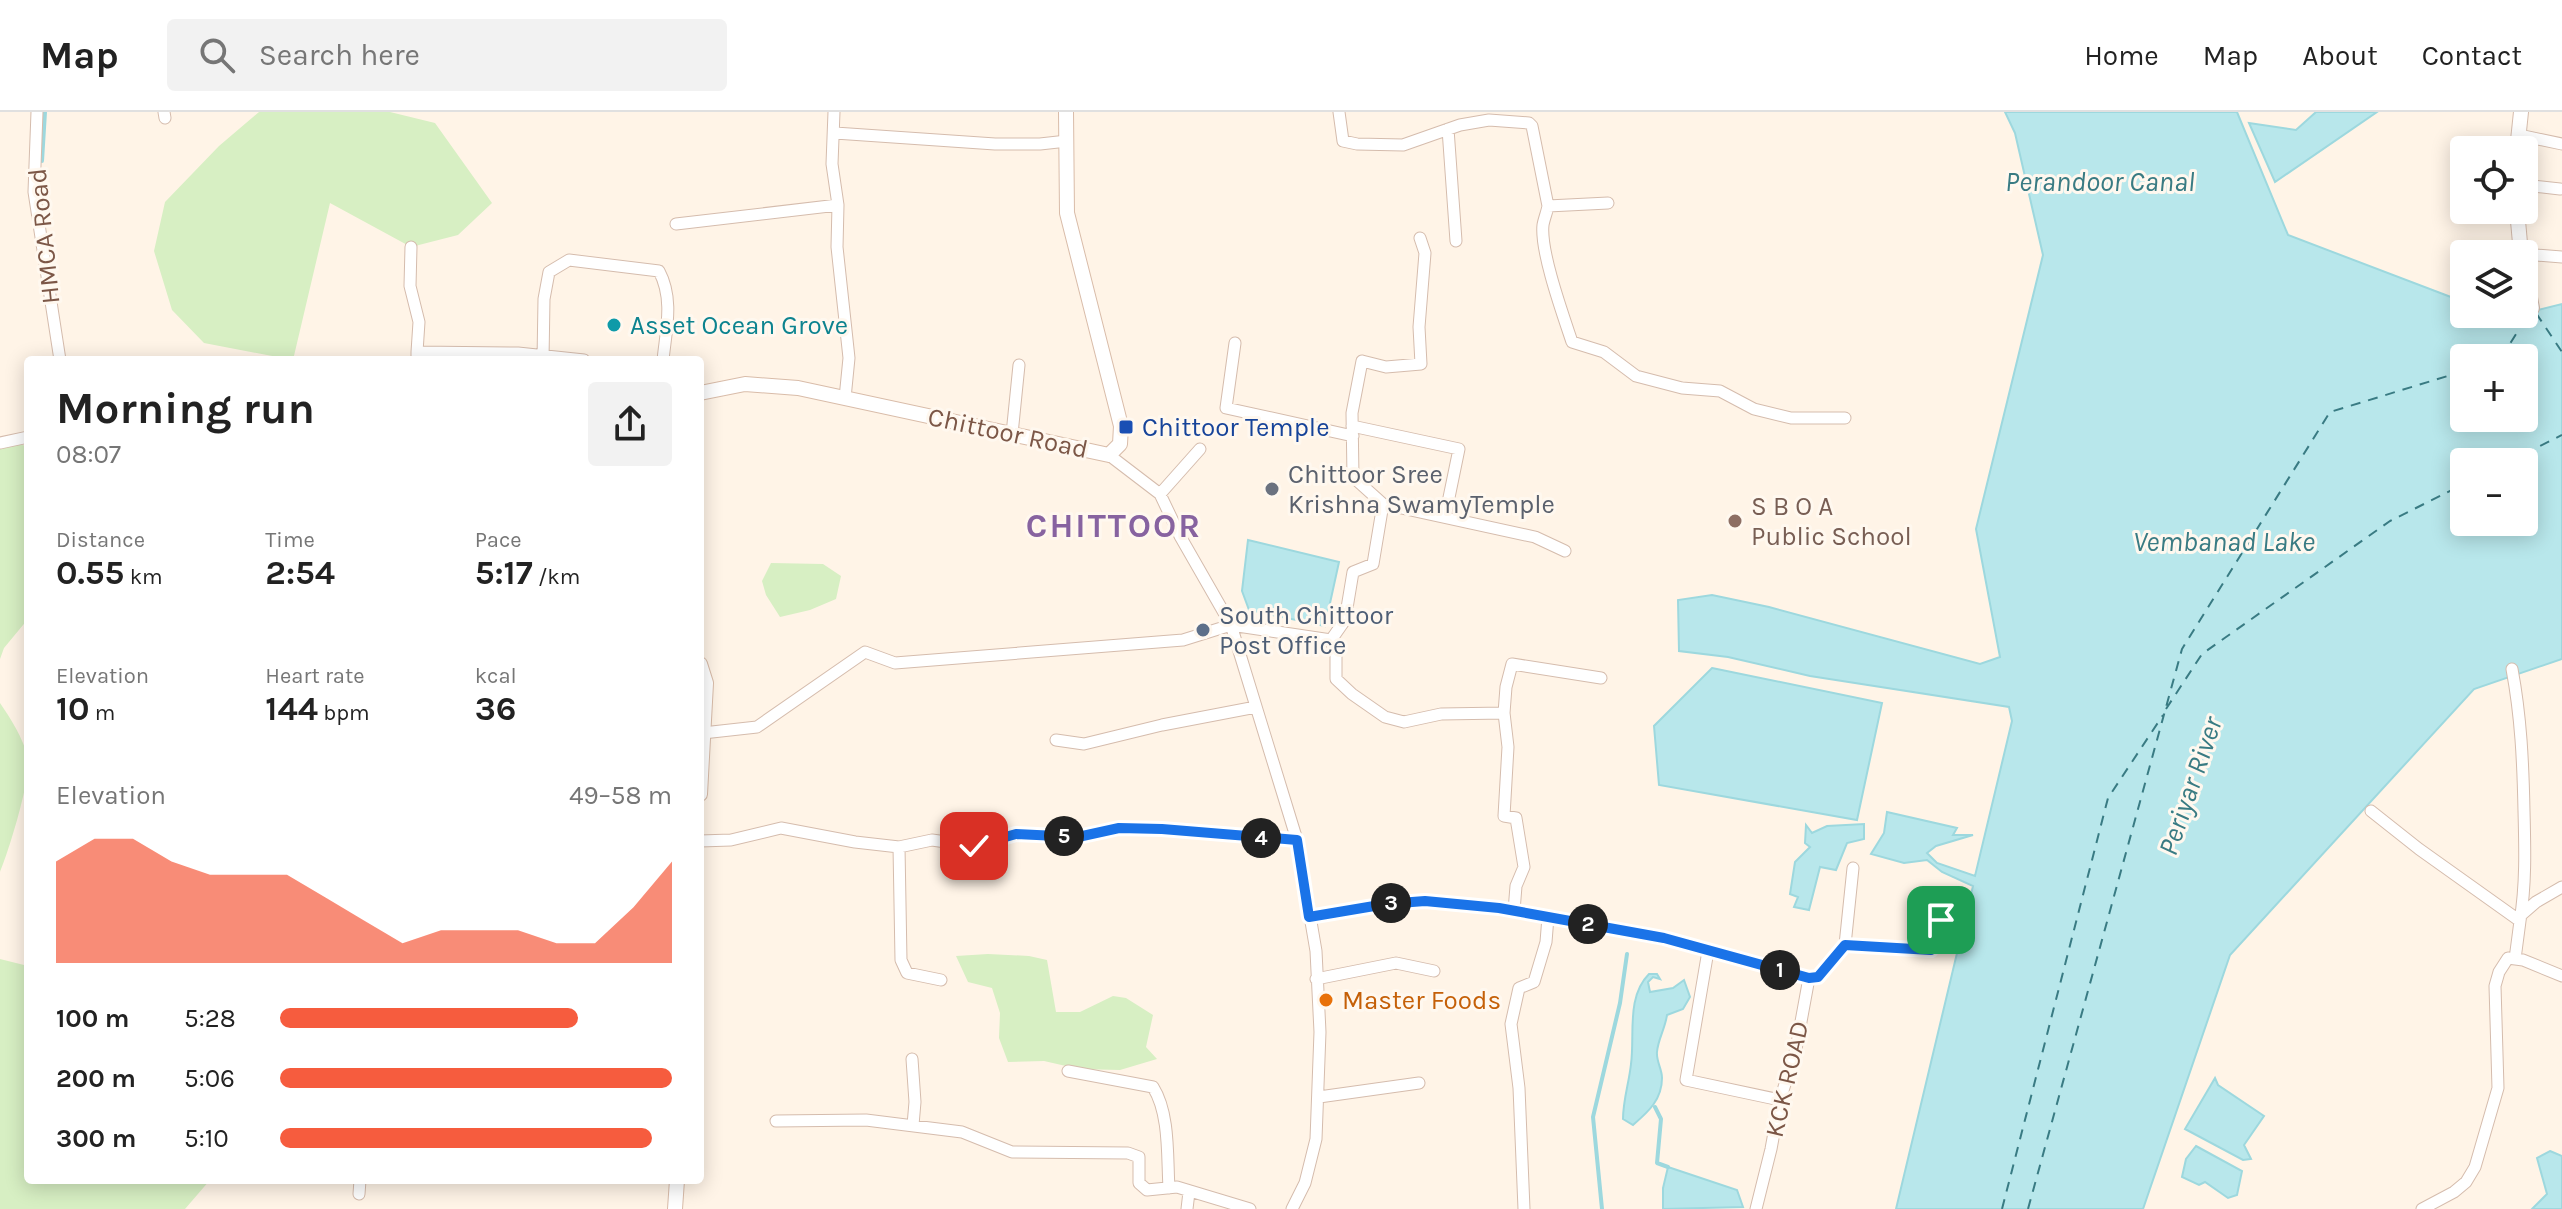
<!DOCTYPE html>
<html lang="en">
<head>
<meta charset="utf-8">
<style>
  :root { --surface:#fff; --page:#f2f2f2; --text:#222; --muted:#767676; --line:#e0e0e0; --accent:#f65c3e }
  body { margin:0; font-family:Karla,sans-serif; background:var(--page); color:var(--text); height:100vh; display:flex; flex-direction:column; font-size:30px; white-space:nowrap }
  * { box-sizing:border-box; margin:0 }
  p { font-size:26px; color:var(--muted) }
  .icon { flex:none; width:44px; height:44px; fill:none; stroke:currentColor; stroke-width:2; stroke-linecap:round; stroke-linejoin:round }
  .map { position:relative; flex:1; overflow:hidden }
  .panel { position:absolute; left:24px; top:244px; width:680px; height:828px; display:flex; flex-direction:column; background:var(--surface); border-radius:8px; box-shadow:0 4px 20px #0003 }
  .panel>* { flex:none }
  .tools { position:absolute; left:2450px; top:24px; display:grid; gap:16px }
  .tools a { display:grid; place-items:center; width:88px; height:88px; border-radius:8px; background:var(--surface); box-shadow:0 4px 20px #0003; font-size:40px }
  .pin { position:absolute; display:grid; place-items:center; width:68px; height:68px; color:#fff; margin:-34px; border-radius:16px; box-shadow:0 4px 12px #0006 }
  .km { position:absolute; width:40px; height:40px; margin:-20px; border-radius:50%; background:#222; color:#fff; font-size:22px; line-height:40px; text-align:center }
  .round { display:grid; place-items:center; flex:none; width:84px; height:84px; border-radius:8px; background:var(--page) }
  .overview { display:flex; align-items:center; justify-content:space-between; height:136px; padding:0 32px }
  h1 { font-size:44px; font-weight:700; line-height:60px }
  .metrics { display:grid; grid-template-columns:repeat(3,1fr); gap:12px; height:136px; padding:8px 32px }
  .metrics div { display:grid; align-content:center }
  .metrics b { font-size:34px; font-weight:700 }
  .metrics small { font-size:22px; font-weight:400 }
  .metrics p { font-size:22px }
  .chart { height:224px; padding:16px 32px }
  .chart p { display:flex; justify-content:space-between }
  .chart svg { width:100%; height:144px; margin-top:8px; fill:var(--accent); opacity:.7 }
  ul { padding:0 32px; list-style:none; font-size:26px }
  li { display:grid; grid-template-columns:128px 96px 1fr; align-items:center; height:60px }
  li i { height:20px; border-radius:10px; background:var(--accent) }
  header { display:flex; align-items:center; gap:48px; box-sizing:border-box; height:112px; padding:0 40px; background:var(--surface); border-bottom:2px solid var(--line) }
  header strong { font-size:38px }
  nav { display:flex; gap:44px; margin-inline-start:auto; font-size:28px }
  .search { width:560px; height:72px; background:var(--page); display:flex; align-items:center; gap:20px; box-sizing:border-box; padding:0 28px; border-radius:8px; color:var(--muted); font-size:30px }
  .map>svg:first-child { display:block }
</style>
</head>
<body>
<header>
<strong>Map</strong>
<div class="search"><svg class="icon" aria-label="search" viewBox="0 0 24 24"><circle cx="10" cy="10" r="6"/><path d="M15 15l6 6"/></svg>Search here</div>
<nav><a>Home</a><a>Map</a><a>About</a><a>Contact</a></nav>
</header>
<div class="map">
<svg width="2562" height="1097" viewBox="0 0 2562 1097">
  <rect width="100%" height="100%" fill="#fff4e7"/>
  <!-- green -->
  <path fill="#d7efc3" d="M 259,0 L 390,0 L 435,11 L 492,91 L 458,123 L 411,135 L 330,91 L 293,248 L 204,231 L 172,198 L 154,139 L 165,90 L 219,34 Z
    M 16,332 L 28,334 L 28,481 L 26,483 L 28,507 L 4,536 L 0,547 L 0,336 Z
    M 771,451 L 823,452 L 841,464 L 836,487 L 810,498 L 780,505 L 766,483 L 762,469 Z
    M 0,591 C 11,607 23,626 28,646 C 32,664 8,742 0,760 Z
    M 988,842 L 1029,844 L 1047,848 L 1056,900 L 1080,900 L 1113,884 L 1126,886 L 1153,903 L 1146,935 L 1157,947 L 1120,958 L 1079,957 L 1044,949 L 1008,950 L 999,926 L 1000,901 L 992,876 L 968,870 L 956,844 Z
    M 0,847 L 28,854 L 28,1068 L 210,1068 L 185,1097 L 0,1097 Z"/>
  <!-- water -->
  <path fill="#b8e7eb" stroke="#9dd8de" stroke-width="2" fill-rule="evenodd" d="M 2005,0 L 2237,0 L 2288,123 L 2464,190 L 2464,202 L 2524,202 L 2524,199 L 2534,199 L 2562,192 L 2562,547 L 2474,577 L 2230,843 L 2143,1097 L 1896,1097 L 1973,774 L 1942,760 L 1927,748 L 1904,751 L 1871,742 L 1884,721 L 1887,700 L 1957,716 L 1953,723 L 1973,723 L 1936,734 L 1927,741 L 1937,751 L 1975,764 L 2012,609 L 2009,595 L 1810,564 L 1728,545 L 1679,539 L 1678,488 L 1712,483 L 1769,495 L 1980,552 L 2000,545 L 1976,417 L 2043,143 L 2015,21 ZM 2464,246 L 2524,246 L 2524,306 L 2464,306 ZM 2464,350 L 2524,350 L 2524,410 L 2464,410 Z
    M 2316,0 L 2377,0 L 2275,70 L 2249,11 L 2296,18 Z
    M 1248,428 L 1339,450 L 1325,514 L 1249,498 L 1242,479 Z
    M 1712,556 L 1882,591 L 1857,708 L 1659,673 L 1654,614 Z
    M 1864,712 L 1864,727 L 1847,731 L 1836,758 L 1820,755 L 1809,798 L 1794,795 L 1798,785 L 1790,782 L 1795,750 L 1810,735 L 1805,731 L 1806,713 L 1812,721 L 1827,714 Z
    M 1649,862 L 1657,862 L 1660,867 L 1653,865 L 1648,870 L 1650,880 L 1673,876 L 1684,868 L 1690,885 L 1683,897 L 1667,903 C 1665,917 1658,927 1657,940 C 1656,949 1662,957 1662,966 C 1662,988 1648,1000 1633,1013 L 1623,1007 C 1623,988 1629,971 1631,952 C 1635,923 1626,885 1649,862 Z
    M 2215,966 L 2218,973 L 2264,1004 L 2244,1033 L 2251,1047 L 2243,1048 L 2185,1017 Z
    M 2196,1034 L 2242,1059 L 2237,1083 L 2228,1086 L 2205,1070 L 2199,1073 L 2182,1065 L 2186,1047 Z
    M 2550,1039 L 2562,1044 L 2562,1097 L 2532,1097 L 2547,1082 L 2537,1046 Z
    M 1668,1055 L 1737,1078 L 1743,1095 L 1663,1097 L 1663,1076 Z"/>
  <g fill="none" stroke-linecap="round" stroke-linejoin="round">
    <!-- stream -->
    <path stroke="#9dd8de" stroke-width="4" d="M 42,49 L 45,0
      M 1655,995 L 1661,1007 L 1657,1051 L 1668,1055
      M 1602,1097 L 1593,1005 L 1620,891 L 1627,842"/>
    <!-- ferry -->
    <path stroke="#397b83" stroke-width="2" stroke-dasharray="10 8" stroke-linecap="butt" d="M 2536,201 L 2562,240
      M 2501,246 L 2530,200
      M 2508,350 L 2562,323
      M 2166,597 L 2202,542 L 2390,409 L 2464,372
      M 2002,1097 L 2108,686 L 2163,603
      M 2028,1097 L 2182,537 L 2330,300 L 2464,259"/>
    <!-- minor casing -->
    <g stroke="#d5bcad" stroke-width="13">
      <path id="minor" d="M 37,0 L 34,80 L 60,248
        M 164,0 L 165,6
        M 834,0 L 832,52 L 838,93 L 837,135 L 849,246 L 845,286
        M 1339,0 L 1343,29 L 1357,32 L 1403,33 L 1460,13 L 1489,8 L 1529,11 L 1532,14 L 1548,94 L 1608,91
        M 1448,17 L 1456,129
        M 835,21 L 995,32 L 1040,32 L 1067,29
        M 2519,23 L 2562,32
        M 2524,73 L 2560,77
        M 1548,94 C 1547,100 1544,107 1543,113 C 1540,139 1563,203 1572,230 L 1604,240 L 1636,264 L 1682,276 L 1720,279 L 1754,297 L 1791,306 L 1845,306
        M 676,112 L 838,93
        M 411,135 L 410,174 L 419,210 L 417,240
        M 2524,142 L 2562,145
        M 1235,231 L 1226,296 L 1353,324
        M 417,248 L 417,240 L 518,241 L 584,248
        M 543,248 L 544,187 L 549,160 L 569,148 L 659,159 C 674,187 666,218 663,248
        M 1352,314 L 1459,337 L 1445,405
        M 1012,322 L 1019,253
        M 0,331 L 28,325
        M 1160,382 L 1200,337
        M 1383,392 L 1353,365 L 1352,301 L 1362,249 L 1386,255 L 1421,252 L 1419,215 L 1425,141 L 1420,126
        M 1331,528 L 1336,543 L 1336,567 L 1352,582 L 1385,605 L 1404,610 L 1441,602 L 1504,601
        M 2512,557 C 2521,605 2523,650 2524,699 C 2525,736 2526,773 2520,809
        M 703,621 L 757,615 L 865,540 L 895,551 L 1183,528 L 1231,513 L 1331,528 L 1345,508 L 1353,460 L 1373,452 L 1383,392 L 1535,425 L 1565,439
        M 1056,628 L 1084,632 L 1162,613 L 1256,595
        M 2371,699 L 2419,737 L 2520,809 L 2515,847
        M 700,729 L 731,728 L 781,716 L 855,730 L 899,735 L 932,728 L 974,734 L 1016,722 L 1078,725 L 1119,716 L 1162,717 L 1297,728 L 1231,513 L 1180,424 L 1160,382 L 1109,343
        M 899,735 L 901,848 L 907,861 L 941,868
        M 1514,799 L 1516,774 L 1524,755 L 1516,706 L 1504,704 L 1508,635 L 1504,601 L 1506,575 L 1512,552 L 1601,566
        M 2521,803 L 2536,790 L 2562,775
        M 1309,805 L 1386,792 L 1425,789 L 1499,796 L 1664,826 L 1809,866 L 1796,937 L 1780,988 L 1771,1037 L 1756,1097
        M 1845,833 L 1853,756
        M 1708,839 L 1686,968 L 1780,988
        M 1809,866 L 1818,865 L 1845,833 L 1931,838 L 1941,808
        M 1316,867 L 1396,851 L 1434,859
        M 912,947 L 915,990 L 913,1013
        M 1068,959 L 1153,975 C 1170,1002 1167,1045 1169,1076
        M 1319,985 L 1419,971
        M 776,1009 L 866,1008 L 962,1020 L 1012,1040 L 1128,1041 L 1139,1045 L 1139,1071 L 1147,1078 L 1177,1075 L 1250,1097
        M 359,1082 L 360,1068
        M 1187,1097 L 1189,1080
        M 1292,1097 L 1305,1071 L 1316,1027 L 1320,920 L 1316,839 L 1297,728
        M 1524,1097 L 1519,976 L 1511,912 L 1519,876 L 1534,870 L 1546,830 L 1548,805
        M 2422,1097 L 2454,1080 L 2466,1070 L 2475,1055 L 2498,976 L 2495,874 L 2499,860 L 2508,846 L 2523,848 L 2562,864"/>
    </g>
    <!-- tertiary casing -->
    <g stroke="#d5bcad" stroke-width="16">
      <path id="tertiary" d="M 2517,38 L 2521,0
        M 2517,98 L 2521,142
        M 2524,155 L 2532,196"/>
    </g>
    <!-- secondary casing -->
    <g stroke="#d9bca9" stroke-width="16">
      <path id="secondary" d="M 700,281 L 745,272 L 798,276 L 1109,343 L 1120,332 L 1121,314 L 1067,101 L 1066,0
        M 700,552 L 706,571 L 700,682
        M 675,1097 L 677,1068"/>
    </g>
    <!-- minor -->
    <use href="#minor" stroke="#fff" stroke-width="11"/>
    <!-- tertiary -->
    <use href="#tertiary" stroke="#fff" stroke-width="14"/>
    <!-- secondary -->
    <use href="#secondary" stroke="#fff" stroke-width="14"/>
  </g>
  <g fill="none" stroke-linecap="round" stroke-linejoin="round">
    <!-- route casing -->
    <g stroke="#fff" stroke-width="16">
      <path id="route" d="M 974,734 L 1016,722 L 1078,725 L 1119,716 L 1162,717 L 1297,728 L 1309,805 L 1386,792 L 1425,789 L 1499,796 L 1664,826 L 1809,866 L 1818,865 L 1845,833 L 1931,838 L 1941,808"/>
    </g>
    <!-- route -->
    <use href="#route" stroke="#1a73e8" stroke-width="10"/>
  </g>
  <!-- markers -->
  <circle fill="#0f9aa8" stroke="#fff8ef" stroke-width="3" cx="614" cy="213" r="8"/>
  <rect fill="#1a4fb4" stroke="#fff8ef" stroke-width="3" x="1118" y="307" width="16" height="16" rx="4"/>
  <circle fill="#6b7280" stroke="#fff8ef" stroke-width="3" cx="1272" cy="377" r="8"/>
  <circle fill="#8d6e63" stroke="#fff8ef" stroke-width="3" cx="1735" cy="409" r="8"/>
  <circle fill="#5c6f8a" stroke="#fff8ef" stroke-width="3" cx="1203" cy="518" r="8"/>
  <circle fill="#e8710a" stroke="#fff8ef" stroke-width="3" cx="1326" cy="888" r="8"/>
  <g text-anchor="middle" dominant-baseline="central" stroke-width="6" stroke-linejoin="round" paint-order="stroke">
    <!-- street labels -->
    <g font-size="26" fill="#7c5747" stroke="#fff8ef">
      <text transform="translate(44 124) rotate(-96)">HMCA Road</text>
      <text transform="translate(1008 321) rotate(12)">Chittoor Road</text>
      <text transform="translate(1787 967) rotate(-77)">KCK ROAD</text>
    </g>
    <!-- culture labels -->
    <g font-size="26" fill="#0d838f" stroke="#fff8ef" text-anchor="start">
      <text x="630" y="213">Asset Ocean Grove</text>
    </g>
    <!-- transit labels -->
    <g font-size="26" fill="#164399" stroke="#fff8ef" text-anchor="start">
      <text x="1142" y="315">Chittoor Temple</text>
    </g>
    <!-- worship labels -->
    <g font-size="26" fill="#5b616d" stroke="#fff8ef" text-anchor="start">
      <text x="1288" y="362">Chittoor Sree<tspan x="1288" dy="30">Krishna SwamyTemple</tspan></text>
    </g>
    <!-- education labels -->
    <g font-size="26" fill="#785e54" stroke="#fff8ef" text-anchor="start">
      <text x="1751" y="394">S B O A<tspan x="1751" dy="30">Public School</tspan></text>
    </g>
    <!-- service labels -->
    <g font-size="26" fill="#4e5e75" stroke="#fff8ef" text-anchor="start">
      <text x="1219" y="503">South Chittoor<tspan x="1219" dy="30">Post Office</tspan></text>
    </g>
    <!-- food labels -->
    <g font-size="26" fill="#c56008" stroke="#fff8ef" text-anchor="start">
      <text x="1342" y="888">Master Foods</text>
    </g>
    <!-- water labels -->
    <g font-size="28" font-style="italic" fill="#397b83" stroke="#fff8ef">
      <text x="2100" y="69">Perandoor Canal</text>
      <text x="2224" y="429">Vembanad Lake</text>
      <text transform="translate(2190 674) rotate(-71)">Periyar River</text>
    </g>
    <!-- district labels -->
    <g font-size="34" font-weight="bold" letter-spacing="2" fill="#8763a0" stroke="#fff8ef">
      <text x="1114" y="414">CHITTOOR</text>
    </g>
  </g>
</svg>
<div class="tools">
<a><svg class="icon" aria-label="locate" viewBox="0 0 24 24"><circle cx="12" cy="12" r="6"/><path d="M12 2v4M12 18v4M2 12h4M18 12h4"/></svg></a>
<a><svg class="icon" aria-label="layers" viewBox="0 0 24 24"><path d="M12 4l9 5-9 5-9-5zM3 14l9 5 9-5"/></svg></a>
<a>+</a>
<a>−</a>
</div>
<div class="pin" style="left:1941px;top:808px;background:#1e9e55"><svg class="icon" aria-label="arrive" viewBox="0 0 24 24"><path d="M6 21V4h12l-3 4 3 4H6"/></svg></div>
<div class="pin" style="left:974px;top:734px;background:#d93025"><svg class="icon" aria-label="check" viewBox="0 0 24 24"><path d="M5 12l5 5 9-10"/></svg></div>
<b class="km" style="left:1780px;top:858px">1</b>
<b class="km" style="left:1588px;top:812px">2</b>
<b class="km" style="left:1391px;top:791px">3</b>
<b class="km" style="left:1261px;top:726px">4</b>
<b class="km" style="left:1064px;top:724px">5</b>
<section class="panel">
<div class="overview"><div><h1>Morning run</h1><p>08:07</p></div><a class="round"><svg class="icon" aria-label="share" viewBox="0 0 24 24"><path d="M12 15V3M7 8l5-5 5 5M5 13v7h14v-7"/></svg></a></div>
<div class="metrics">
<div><p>Distance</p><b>0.55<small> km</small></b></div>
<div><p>Time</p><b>2:54</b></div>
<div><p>Pace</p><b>5:17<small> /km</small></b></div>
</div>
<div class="metrics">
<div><p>Elevation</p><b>10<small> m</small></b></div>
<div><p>Heart rate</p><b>144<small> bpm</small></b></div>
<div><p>kcal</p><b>36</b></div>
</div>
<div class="chart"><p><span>Elevation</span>49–58 m</p>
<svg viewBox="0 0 160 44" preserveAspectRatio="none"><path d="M0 44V13L10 6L20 6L30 13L40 17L50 17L60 17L70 24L80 31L90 38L100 34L110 34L120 34L130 38L140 38L150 27L160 13V44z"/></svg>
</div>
<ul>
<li><b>100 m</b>5:28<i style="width:76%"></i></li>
<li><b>200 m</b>5:06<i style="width:100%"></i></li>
<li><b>300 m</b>5:10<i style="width:95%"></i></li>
</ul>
</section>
</div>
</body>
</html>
